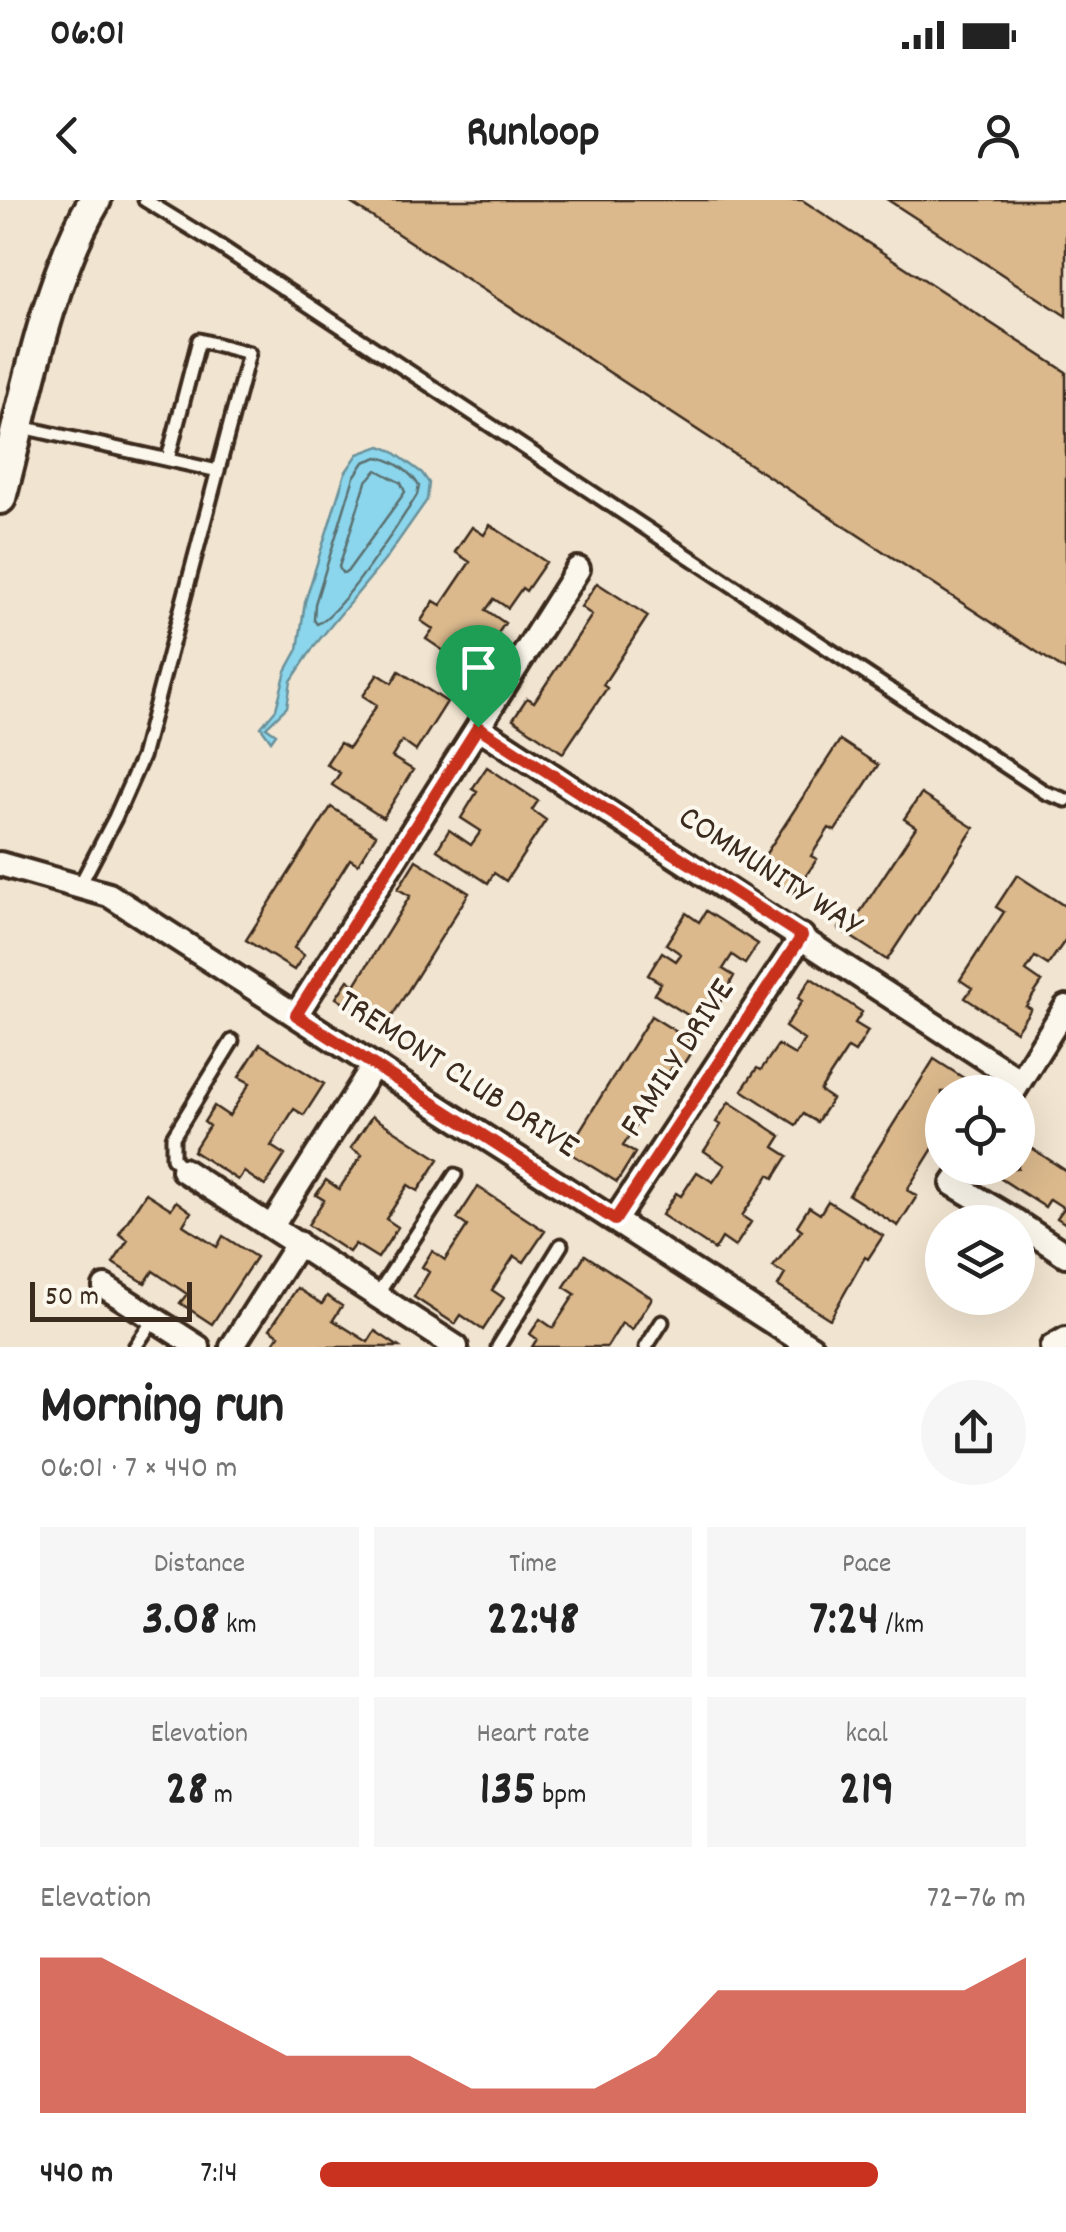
<!DOCTYPE html>
<html lang="en">
<head>
<meta charset="utf-8">
<style>
  :root { --surface:#fff; --page:#f6f6f6; --text:#222; --muted:#767676; --accent:#c8321e }
  body { margin:0; font-family:Dekko,sans-serif; background:var(--page); color:var(--text); height:100vh; display:flex; flex-direction:column; font-size:38px; white-space:nowrap }
  * { box-sizing:border-box; margin:0 }
  p { font-size:32px; color:var(--muted) }
  .icon { flex:none; width:55px; height:55px; fill:none; stroke:currentColor; stroke-width:2; stroke-linecap:round; stroke-linejoin:round }
  .map { position:relative; height:1147px; overflow:hidden }
  .sheet { display:flex; flex-direction:column; background:var(--surface); flex:1 }
  .sheet>* { flex:none }
  .buttons { position:absolute; left:925px; top:875px; display:grid; gap:20px }
  .buttons a { display:grid; place-items:center; width:110px; height:110px; border-radius:50%; background:var(--surface); box-shadow:0 10px 40px #0002; font-size:50px }
  .scale { position:absolute; left:30px; bottom:25px; width:162px; box-sizing:border-box; padding-left:10px; border:5px solid #3b2a1e; border-top:0; font-size:28px; line-height:35px; white-space:nowrap; color:#3b2a1e; -webkit-text-stroke:8px #fbf7ec; paint-order:stroke }
  .pin { position:absolute; display:grid; place-items:center; width:85px; height:85px; color:#fff; margin:-102px -42px; border-radius:50% 50% 50% 0; rotate:-45deg; box-shadow:0 0 10px #0007 }
  .pin .icon { rotate:45deg }
  .round { display:grid; place-items:center; flex:none; width:105px; height:105px; border-radius:52px; background:var(--page) }
  .headline { display:flex; align-items:center; justify-content:space-between; height:170px; padding:0 40px }
  h1 { font-size:55px; font-weight:700; line-height:75px }
  .metrics { display:grid; grid-template-columns:repeat(3,1fr); gap:15px; height:170px; padding:10px 40px }
  .metrics div { display:grid; align-content:center; border-radius:0px; background:var(--page); text-align:center }
  .metrics b { font-size:50px; font-weight:700 }
  .metrics small { font-size:28px; font-weight:400 }
  .metrics p { font-size:28px }
  .chart { height:280px; padding:20px 40px }
  .chart p { display:flex; justify-content:space-between }
  .chart svg { width:100%; height:180px; margin-top:10px; fill:var(--accent); opacity:.7 }
  ul { padding:0 40px; list-style:none; font-size:32px }
  li { display:grid; grid-template-columns:160px 120px 1fr; align-items:center; height:75px }
  li i { height:25px; border-radius:12px; background:var(--accent) }
  .status { display:flex; justify-content:space-between; align-items:center; height:70px; padding:0 50px; background:var(--surface); direction:ltr }
  .status svg { height:28px; fill:currentColor }
  header { display:flex; justify-content:space-between; align-items:center; height:130px; padding:0 40px; background:var(--surface); font-size:45px; font-weight:700 }
  .map>svg:first-child { display:block }
</style>
</head>
<body>
<div class="status"><b>06:01</b><svg viewBox="0 0 49 12"><path d="M0 12V9h3v3zM5 12V6h3v6zM10 12V3h3v9zM15 12V0h3v12zM26 1h20v11H26zM47 4h2v5h-2z"/></svg></div>
<header><svg class="icon" aria-label="back" viewBox="0 0 24 24"><path d="M15 5l-7 7 7 7"/></svg>Runloop<svg class="icon" aria-label="person" viewBox="0 0 24 24"><circle cx="12" cy="8" r="4"/><path d="M4 21q1-7 8-7t8 7"/></svg></header>
<div class="map">
<svg width="1066" height="1147" viewBox="0 0 1066 1147">
  <rect width="100%" height="100%" fill="#f1e4d0"/>
  <filter id="ink" filterUnits="userSpaceOnUse"><feTurbulence type="fractalNoise" baseFrequency=".01" numOctaves="2"/><feDisplacementMap in="SourceGraphic" scale="20" xChannelSelector="R" yChannelSelector="G"/><feConvolveMatrix kernelMatrix="1 2 1 2 8 2 1 2 1" color-interpolation-filters="sRGB"/></filter>
  <g filter="url(#ink)">
    <!-- water -->
    <path fill="#8bd6ec" stroke="#6b919a" stroke-width="2.5" d="M 380,246 L 391,250 L 422,273 L 429,283 L 427,300 L 385,360 L 315,445 L 291,481 L 287,507 L 266,527 L 276,534 L 271,541 L 261,527 L 276,509 L 286,471 L 298,449 L 305,402 L 345,273 L 358,254 Z"/>
    <g fill="none" stroke-linecap="round" stroke-linejoin="round">
      <!-- shore -->
      <path stroke="#5b6f70" stroke-width="2.5" d="M 378,257 C 393,260 411,272 419,286 L 417,295 C 401,321 340,415 317,424 L 314,420 L 315,404 L 354,277 L 364,262 Z
        M 377,270 L 401,283 L 405,292 L 347,372 L 342,373 L 339,367 L 366,282 Z"/>
    </g>
    <!-- building -->
    <path fill="#dbb98d" stroke="#3b2a1e" stroke-width="2.5" d="M 346,0 L 802,0 L 1066,172 L 1066,471 Z
      M 888,0 L 1066,0 L 1066,116 Z
      M 490,325 L 546,362 L 526,391 L 522,388 L 508,408 L 494,399 L 486,410 L 505,423 L 488,448 L 493,452 L 478,474 L 426,439 L 433,429 L 421,421 L 434,401 L 441,405 L 470,362 L 455,352 L 472,327 L 484,335 Z
      M 597,383 L 648,416 L 603,485 L 607,488 L 563,553 L 513,519 L 527,498 L 534,502 L 592,415 L 581,407 Z
      M 399,471 L 447,502 L 416,551 L 402,541 L 392,557 L 413,570 L 383,618 L 332,585 L 340,573 L 326,564 L 340,543 L 349,548 L 377,505 L 363,496 L 378,474 L 392,483 Z
      M 840,540 L 878,565 L 835,631 L 829,628 L 811,656 L 817,659 L 794,694 L 756,669 Z
      M 487,567 L 538,601 L 532,610 L 546,620 L 506,681 L 494,673 L 488,683 L 437,650 L 449,630 L 471,645 L 481,631 L 461,618 L 477,592 L 472,589 Z
      M 921,594 L 974,628 L 887,760 L 839,729 L 850,712 L 857,717 L 916,627 L 904,619 Z
      M 331,607 L 376,635 L 358,664 L 350,659 L 294,748 L 304,755 L 294,770 L 246,740 Z
      M 416,660 L 469,693 L 384,829 L 336,798 L 348,780 L 355,785 L 410,696 L 398,689 Z
      M 1017,675 L 1066,707 L 1066,739 L 1048,765 L 1035,757 L 1026,771 L 1042,782 L 1026,806 L 1031,809 L 1016,831 L 965,798 L 972,788 L 960,780 L 1004,712 L 996,707 Z
      M 706,711 L 758,744 L 745,764 L 732,755 L 723,769 L 734,776 L 707,827 L 654,794 L 661,783 L 648,775 L 662,752 L 676,761 L 681,754 L 666,744 L 686,713 L 699,722 Z
      M 811,778 L 862,812 L 855,823 L 868,831 L 855,852 L 848,848 L 820,891 L 832,899 L 817,922 L 803,914 L 796,925 L 742,890 L 757,868 L 761,870 L 778,845 L 795,855 L 804,840 L 785,827 L 802,801 L 798,798 Z
      M 651,816 L 696,844 L 681,868 L 674,864 L 623,946 L 635,953 L 617,982 L 567,951 Z
      M 260,844 L 324,884 L 304,915 L 294,909 L 271,946 L 285,955 L 265,986 L 244,972 L 238,980 L 193,951 L 209,926 L 204,922 L 214,906 L 229,916 L 250,883 L 239,877 Z
      M 934,859 L 981,889 L 979,892 L 942,892 L 942,934 L 907,990 L 917,996 L 898,1026 L 849,995 Z
      M 729,902 L 781,936 L 774,947 L 788,956 L 774,978 L 769,975 L 742,1016 L 751,1022 L 735,1047 L 722,1038 L 715,1050 L 662,1015 L 676,993 L 681,996 L 697,972 L 713,982 L 725,965 L 704,951 L 721,925 L 716,922 Z
      M 372,916 L 439,959 L 418,991 L 408,985 L 386,1019 L 398,1027 L 378,1058 L 355,1044 L 349,1052 L 308,1025 L 324,1000 L 316,995 L 326,980 L 339,989 L 362,955 L 351,948 Z
      M 1018,939 L 1066,971 L 1066,1024 L 1057,1018 L 1064,1008 L 1050,999 L 1045,1007 L 995,975 L 999,968 L 1018,968 Z
      M 478,987 L 545,1031 L 524,1062 L 514,1056 L 492,1090 L 504,1098 L 483,1130 L 461,1115 L 455,1124 L 414,1097 L 429,1072 L 422,1067 L 432,1051 L 445,1060 L 467,1026 L 457,1019 Z
      M 146,993 L 171,1009 L 176,1001 L 191,1012 L 183,1025 L 217,1047 L 223,1036 L 256,1057 L 212,1124 L 180,1103 L 187,1094 L 153,1071 L 145,1083 L 113,1063 L 128,1040 L 119,1034 Z
      M 828,1001 L 883,1036 L 868,1059 L 865,1057 L 830,1119 L 778,1086 L 785,1074 L 773,1067 L 802,1030 L 797,1026 L 809,1007 L 820,1014 Z
      M 585,1055 L 652,1098 L 632,1130 L 622,1123 L 607,1147 L 532,1147 L 537,1139 L 530,1134 L 540,1119 L 553,1128 L 575,1094 L 564,1087 Z
      M 297,1088 L 322,1104 L 327,1096 L 342,1106 L 333,1120 L 368,1142 L 375,1131 L 399,1147 L 271,1147 L 279,1135 L 270,1129 Z"/>
    <g fill="none" stroke-linecap="round" stroke-linejoin="round">
      <!-- lane casing -->
      <g stroke="#3b2a1e" stroke-width="19">
        <path id="lane" d="M 145,0 L 215,43 L 1046,593 L 1066,600
          M 22,227 L 218,271
          M 80,685 L 115,618 L 142,557 L 249,153 L 199,140 L 168,259
          M 183,970 L 173,958 L 173,937 L 232,841
          M 377,1095 L 455,975
          M 135,1147 L 154,1119
          M 498,1147 L 561,1045
          M 646,1147 L 662,1122"/>
      </g>
      <!-- street casing -->
      <g stroke="#3b2a1e" stroke-width="30">
        <path id="street" d="M 478,527 L 1020,881
          M 0,664 L 109,695 L 811,1147
          M 296,815 L 578,369
          M 1013,892 L 1066,807
          M 964,968 L 953,984 L 1017,1022
          M 183,970 L 456,1147
          M 615,1020 L 802,736
          M 1018,1023 L 1066,1055
          M 272,1026 L 374,865
          M 105,1087 L 198,1147
          M 232,1147 L 298,1043
          M 1052,1147 L 1066,1139"/>
      </g>
      <!-- secondary casing -->
      <g stroke="#3b2a1e" stroke-width="38">
        <path id="secondary" d="M 0,298 C 25,205 46,82 95,0"/>
      </g>
      <!-- lane -->
      <use href="#lane" stroke="#fbf7ec" stroke-width="11"/>
      <!-- street -->
      <use href="#street" stroke="#fbf7ec" stroke-width="22"/>
      <!-- secondary -->
      <use href="#secondary" stroke="#fbf7ec" stroke-width="30"/>
    </g>
  </g>
  <g fill="none" stroke-linecap="round" stroke-linejoin="round" filter="url(#ink)">
    <!-- route casing -->
    <g stroke="#fff" stroke-width="20">
      <path id="route" d="M 478,527 L 802,736 L 615,1020 L 296,815 Z"/>
    </g>
    <!-- route -->
    <use href="#route" stroke="#c8321e" stroke-width="12"/>
  </g>
  <g text-anchor="middle" dominant-baseline="central" stroke-width="8" stroke-linejoin="round" paint-order="stroke">
    <!-- street labels -->
    <g font-size="35" fill="#3b2a1e" stroke="#fbf7ec">
      <text transform="translate(769 673) rotate(33)">COMMUNITY WAY</text>
      <text transform="translate(679 859) rotate(-57)">FAMILY DRIVE</text>
      <text transform="translate(457 876) rotate(33)">TREMONT CLUB DRIVE</text>
    </g>
  </g>
</svg>
<div class="buttons">
<a><svg class="icon" aria-label="locate" viewBox="0 0 24 24"><circle cx="12" cy="12" r="6"/><path d="M12 2v4M12 18v4M2 12h4M18 12h4"/></svg></a>
<a><svg class="icon" aria-label="layers" viewBox="0 0 24 24"><path d="M12 4l9 5-9 5-9-5zM3 14l9 5 9-5"/></svg></a>
</div>
<div class="scale">50 m</div>
<div class="pin" style="left:478px;top:527px;background:#1e9e55"><svg class="icon" aria-label="arrive" viewBox="0 0 24 24"><path d="M6 21V4h12l-3 4 3 4H6"/></svg></div>
</div>
<section class="sheet">
<div class="headline"><div><h1>Morning run</h1><p>06:01 · 7 × 440 m</p></div><a class="round"><svg class="icon" aria-label="share" viewBox="0 0 24 24"><path d="M12 15V3M7 8l5-5 5 5M5 13v7h14v-7"/></svg></a></div>
<div class="metrics">
<div><p>Distance</p><b>3.08<small> km</small></b></div>
<div><p>Time</p><b>22:48</b></div>
<div><p>Pace</p><b>7:24<small> /km</small></b></div>
</div>
<div class="metrics">
<div><p>Elevation</p><b>28<small> m</small></b></div>
<div><p>Heart rate</p><b>135<small> bpm</small></b></div>
<div><p>kcal</p><b>219</b></div>
</div>
<div class="chart"><p><span>Elevation</span>72–76 m</p>
<svg viewBox="0 0 160 44" preserveAspectRatio="none"><path d="M0 44V6L10 6L20 14L30 22L40 30L50 30L60 30L70 38L80 38L90 38L100 30L110 14L120 14L130 14L140 14L150 14L160 6V44z"/></svg>
</div>
<ul>
<li><b>440 m</b>7:14<i style="width:79%"></i></li>
</ul>
</section>
</body>
</html>
